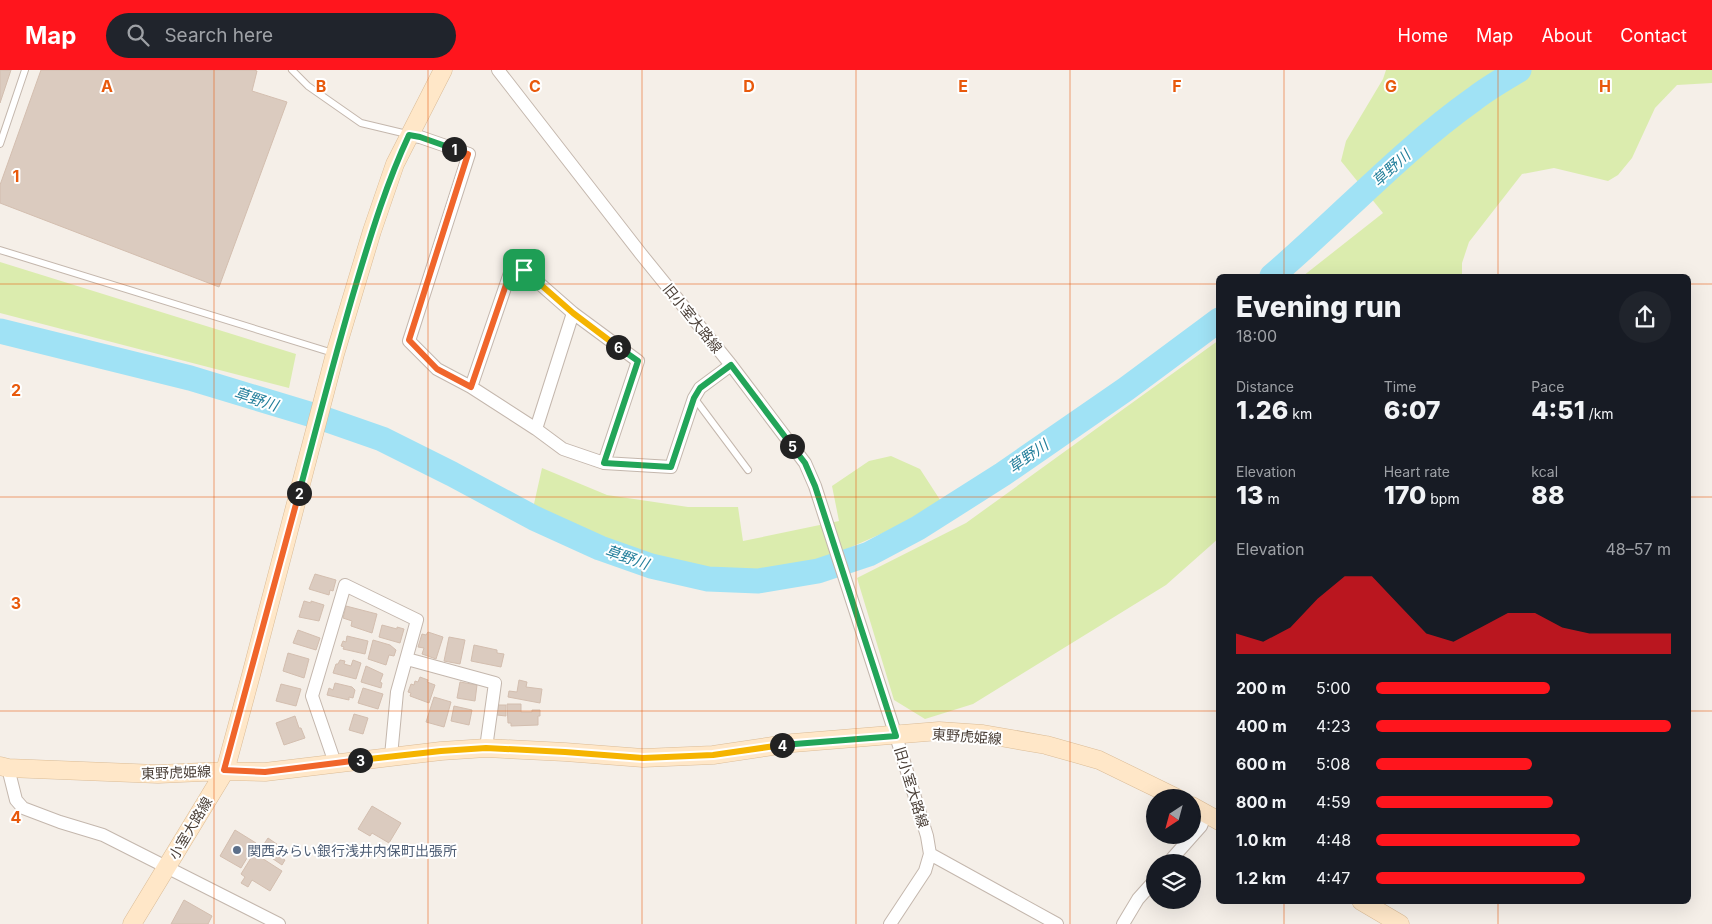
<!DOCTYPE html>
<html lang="en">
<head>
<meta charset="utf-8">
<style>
  :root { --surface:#171b24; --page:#20242c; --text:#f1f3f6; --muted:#9ea1a6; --accent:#ff151d }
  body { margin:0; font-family:Inter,"Noto Sans JP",sans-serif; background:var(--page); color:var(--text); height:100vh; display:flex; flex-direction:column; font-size:19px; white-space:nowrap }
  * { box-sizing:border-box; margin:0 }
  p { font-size:16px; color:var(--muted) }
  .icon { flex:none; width:28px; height:28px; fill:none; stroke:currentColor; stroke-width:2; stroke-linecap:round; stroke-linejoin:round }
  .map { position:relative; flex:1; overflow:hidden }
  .side { position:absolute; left:1216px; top:204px; width:475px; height:630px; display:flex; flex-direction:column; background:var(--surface); border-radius:8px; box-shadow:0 5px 20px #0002 }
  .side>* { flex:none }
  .needle { width:32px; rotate:216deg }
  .controls { position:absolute; left:1146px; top:719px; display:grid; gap:10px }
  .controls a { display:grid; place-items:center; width:55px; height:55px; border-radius:50%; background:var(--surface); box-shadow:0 5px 20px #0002; font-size:25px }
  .pin { position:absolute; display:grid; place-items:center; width:42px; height:42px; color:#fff; margin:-21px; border-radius:10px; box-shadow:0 2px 8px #0006 }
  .km { position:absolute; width:25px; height:25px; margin:-12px; border-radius:50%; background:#222; color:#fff; font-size:14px; line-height:25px; text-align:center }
  .round { display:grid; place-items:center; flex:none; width:52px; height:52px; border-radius:26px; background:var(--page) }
  .overview { display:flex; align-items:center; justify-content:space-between; height:85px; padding:0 20px }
  h1 { font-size:28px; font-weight:800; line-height:38px }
  .figures { display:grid; grid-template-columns:repeat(3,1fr); gap:8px; height:85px; padding:5px 20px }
  .figures div { display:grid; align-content:center }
  .figures b { font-size:25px; font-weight:800 }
  .figures small { font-size:14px; font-weight:400 }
  .figures p { font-size:14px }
  .chart { height:140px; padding:10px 20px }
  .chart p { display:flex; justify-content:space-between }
  .chart svg { width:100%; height:90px; margin-top:5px; fill:var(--accent); opacity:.7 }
  ul { padding:0 20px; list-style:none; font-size:16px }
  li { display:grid; grid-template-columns:80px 60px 1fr; align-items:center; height:38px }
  li i { height:12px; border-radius:6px; background:var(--accent) }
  header { display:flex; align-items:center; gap:30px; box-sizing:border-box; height:70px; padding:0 25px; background:var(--accent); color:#fff }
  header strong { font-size:24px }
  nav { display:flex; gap:28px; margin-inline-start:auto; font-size:18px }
  .search { width:350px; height:45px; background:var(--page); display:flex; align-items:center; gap:12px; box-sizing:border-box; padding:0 18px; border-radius:28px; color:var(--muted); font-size:19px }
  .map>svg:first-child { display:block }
</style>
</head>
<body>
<header>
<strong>Map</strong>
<div class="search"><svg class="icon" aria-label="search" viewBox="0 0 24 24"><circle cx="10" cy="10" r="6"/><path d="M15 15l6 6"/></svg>Search here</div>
<nav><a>Home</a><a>Map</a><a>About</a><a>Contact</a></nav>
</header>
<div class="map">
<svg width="1712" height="854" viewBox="0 0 1712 854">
  <rect width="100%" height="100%" fill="#f5efe8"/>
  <!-- green -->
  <path fill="#dbecae" d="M 1386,0 L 1712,0 L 1712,13 L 1677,15 L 1655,38 L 1632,88 L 1618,105 L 1608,111 L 1554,98 L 1522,104 L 1469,172 L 1462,193 L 1462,204 L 1465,206 L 1303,206 L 1383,143 L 1341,91 L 1346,71 L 1383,9 Z
    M 0,192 L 296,284 L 289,318 L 0,243 Z
    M 1219,270 L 1219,468 L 1166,515 L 973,634 L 925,649 L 894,630 L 857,508 L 966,453 Z
    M 891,386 L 920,399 L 944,436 L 813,494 L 724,504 L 641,485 L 532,443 L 542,398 L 607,425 L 688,437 L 738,437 L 743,471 L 839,451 L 832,416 L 869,391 Z"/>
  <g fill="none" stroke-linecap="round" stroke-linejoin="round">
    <!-- river -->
    <path stroke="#a0e2f5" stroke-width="25" d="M 1272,206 C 1339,149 1402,80 1474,29 C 1488,18 1504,9 1519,0
      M 0,261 L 190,308 L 319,347 L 382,369 L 452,404 L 534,448 L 600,478 L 651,496 L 708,509 L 758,511 L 818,501 L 869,484 L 918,458 L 1003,404 L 1126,319 L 1219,250"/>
  </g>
  <!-- building -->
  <path fill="#dbcbbf" stroke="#d3beaf" d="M 0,0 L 11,0 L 0,33 Z
    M 41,0 L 254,0 L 257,1 L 252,21 L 287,32 L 219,217 L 0,133 L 0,115 Z
    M 315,504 L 336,510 L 333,521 L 330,520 L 329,525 L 309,519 Z
    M 304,531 L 311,533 L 311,531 L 324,535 L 319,551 L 299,547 Z
    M 346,536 L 377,544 L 372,563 L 351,556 L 352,551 L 343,548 Z
    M 382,555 L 397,559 L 397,557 L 404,559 L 400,573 L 379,567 Z
    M 298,560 L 320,568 L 316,580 L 293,573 Z
    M 428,562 L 443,567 L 436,589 L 422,584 L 424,578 L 418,577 L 422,564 L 426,565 Z
    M 347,566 L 368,571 L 365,584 L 343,579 L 344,577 L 341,576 L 343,571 L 346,572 Z
    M 449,567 L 465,570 L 460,594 L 444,591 Z
    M 373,570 L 390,575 L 396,580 L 394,586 L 389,585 L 386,595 L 368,589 Z
    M 474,575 L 497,580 L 497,583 L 504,584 L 501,597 L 471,591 Z
    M 288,583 L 309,589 L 304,608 L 283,601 Z
    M 340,590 L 345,591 L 344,594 L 351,596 L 353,590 L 361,593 L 356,609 L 333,603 L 336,594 L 338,594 Z
    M 366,596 L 383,604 L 380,612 L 382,613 L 381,618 L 361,612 Z
    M 420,607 L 428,610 L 427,612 L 435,615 L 429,633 L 410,626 L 411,623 L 408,622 L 411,614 L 414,615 L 415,611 L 418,612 Z
    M 519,610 L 527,612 L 526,617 L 542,619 L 540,633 L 508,627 L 509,621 L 517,622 Z
    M 460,612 L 477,615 L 475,631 L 457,628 Z
    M 335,613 L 352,617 L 355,620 L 353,628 L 349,627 L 349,630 L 327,625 L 329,618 L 333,620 Z
    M 281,614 L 301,619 L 296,636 L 276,631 Z
    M 363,618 L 383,624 L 378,639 L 358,633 Z
    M 434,627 L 451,632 L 444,657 L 426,652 Z
    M 507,634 L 521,634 L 521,642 L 532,642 L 532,640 L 540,640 L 540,646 L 538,646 L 538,655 L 511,656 L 511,653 L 508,653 Z
    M 498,635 L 506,635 L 506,646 L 497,645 Z
    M 454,636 L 472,640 L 469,655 L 451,651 Z
    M 354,644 L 368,648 L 363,664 L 349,660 Z
    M 295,646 L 299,658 L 301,658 L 305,668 L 284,675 L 276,653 Z
    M 372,736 L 401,753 L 389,773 L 372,763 L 370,766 L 358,759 Z
    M 235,760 L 256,773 L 241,798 L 220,786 Z
    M 268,768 L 287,781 L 282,788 L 285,790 L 282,795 L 260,780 Z
    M 254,783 L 282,801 L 270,821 L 252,810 L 248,817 L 241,813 L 245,807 L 241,804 Z
    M 184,830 L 212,846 L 208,854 L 171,854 Z"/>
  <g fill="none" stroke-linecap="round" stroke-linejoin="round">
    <!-- service casing -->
    <g stroke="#c4b7ad" stroke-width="8">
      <path id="service" d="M 292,0 L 308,16 L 361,53 L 407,64
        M 0,74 L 25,0
        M 0,180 L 333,283
        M 695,329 L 748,400"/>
    </g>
    <!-- minor casing -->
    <g stroke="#c4b7ad" stroke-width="14">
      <path id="minor" d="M 498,0 L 641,184 L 731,295 L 805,393 L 815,416 L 835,478 L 896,666 L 927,766 L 930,784 L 925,801 L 890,854
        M 409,65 L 420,67 L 469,84 L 409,271 L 437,299 L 471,317 L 536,359 L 563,379 L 604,393 L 671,397 L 694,328 L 700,318 L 731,295
        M 471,317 L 510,203 L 524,200 L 573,243 L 638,291 L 604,393
        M 536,359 L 573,243
        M 407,589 L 495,613 L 486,678
        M 335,693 L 312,626 L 345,515 L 417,550 L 397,622 L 391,686
        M 8,698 L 16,730 L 23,738 L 60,752 L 103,765 L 279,854
        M 930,784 L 1057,854
        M 1169,792 L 1201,756 L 1206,744
        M 1123,854 L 1138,829 L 1155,810"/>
    </g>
    <!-- secondary casing -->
    <g stroke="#dbbc97" stroke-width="19">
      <path id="secondary" d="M 0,696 L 8,698 L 158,704 L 225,701 L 265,702 L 441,681 L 486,678 L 565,682 L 643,688 L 713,685 L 793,673 L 939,661 L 983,664 L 1046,675 L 1099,690 L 1177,728
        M 1192,736 L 1219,751
        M 1361,831 L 1400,854
        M 132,854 L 225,701 L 251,605 L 335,284 L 372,161 L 395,94 L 443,0"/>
    </g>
    <!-- service -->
    <use href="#service" stroke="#fff" stroke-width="6"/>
    <!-- minor -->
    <use href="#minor" stroke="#fff" stroke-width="12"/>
    <!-- secondary -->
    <use href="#secondary" stroke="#ffe7c8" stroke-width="18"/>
  </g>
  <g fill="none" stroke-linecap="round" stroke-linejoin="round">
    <!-- split-1 casing -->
    <g stroke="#fff" stroke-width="10">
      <path id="split-1" d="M 454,79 L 468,84 L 409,270 L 437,299 L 471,317 L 510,203 L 524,200"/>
    </g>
    <!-- split-2 casing -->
    <g stroke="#fff" stroke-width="10">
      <path id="split-2" d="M 299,423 C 318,352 336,281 357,211 C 372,161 387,112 409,65 L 420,67 L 454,79"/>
    </g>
    <!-- split-3 casing -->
    <g stroke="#fff" stroke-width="10">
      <path id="split-3" d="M 299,423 L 224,700 L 265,702 L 360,690"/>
    </g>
    <!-- split-4 casing -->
    <g stroke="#fff" stroke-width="10">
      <path id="split-4" d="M 360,690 L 441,681 L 486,678 L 565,682 L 643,688 L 713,685 L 782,675"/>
    </g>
    <!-- split-5 casing -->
    <g stroke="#fff" stroke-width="10">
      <path id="split-5" d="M 782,675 L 896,666 L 815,416 L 805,393 L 792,376"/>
    </g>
    <!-- split-6 casing -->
    <g stroke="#fff" stroke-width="10">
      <path id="split-6" d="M 618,277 L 638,291 L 604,393 L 671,397 L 694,328 L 700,318 L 731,295 L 792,376"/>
    </g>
    <!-- split-7 casing -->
    <g stroke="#fff" stroke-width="10">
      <path id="split-7" d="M 524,200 L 573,243 L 618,277"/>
    </g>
    <!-- split-1 -->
    <use href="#split-1" stroke="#f0652b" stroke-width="6"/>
    <!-- split-2 -->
    <use href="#split-2" stroke="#22a559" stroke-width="6"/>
    <!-- split-3 -->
    <use href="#split-3" stroke="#f0652b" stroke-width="6"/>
    <!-- split-4 -->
    <use href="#split-4" stroke="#f5b400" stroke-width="6"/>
    <!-- split-5 -->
    <use href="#split-5" stroke="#22a559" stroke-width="6"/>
    <!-- split-6 -->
    <use href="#split-6" stroke="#22a559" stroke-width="6"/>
    <!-- split-7 -->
    <use href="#split-7" stroke="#f5b400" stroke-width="6"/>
  </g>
  <!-- grid -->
  <path fill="none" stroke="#e8590c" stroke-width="1" stroke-opacity="0.55" d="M 214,0 L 214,854M 428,0 L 428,854M 642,0 L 642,854M 856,0 L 856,854M 1070,0 L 1070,854M 1284,0 L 1284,206M 1498,0 L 1498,206M 0,214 L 1219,214M 1689,214 L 1712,214M 0,427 L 1219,427M 1689,427 L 1712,427M 0,641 L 1219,641M 1689,641 L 1712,641M 1284,831 L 1284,854M 1498,831 L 1498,854"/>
  <!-- markers -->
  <circle fill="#5c6f8a" stroke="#fff" stroke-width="2" cx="237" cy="780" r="5"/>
  <g text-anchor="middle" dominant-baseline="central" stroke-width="4" stroke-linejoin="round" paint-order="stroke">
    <!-- street labels -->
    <g font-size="14" fill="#493e36" stroke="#fff">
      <text transform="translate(693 248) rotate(51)">旧小室大路線</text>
      <text transform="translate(967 666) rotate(4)">東野虎姫線</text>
      <text transform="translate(176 702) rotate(-2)">東野虎姫線</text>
      <text transform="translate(912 717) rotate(73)">旧小室大路線</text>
      <text transform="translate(190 758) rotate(-59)">小室大路線</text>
    </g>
    <!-- service labels -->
    <g font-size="14" fill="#4e5e75" stroke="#fff" text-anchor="start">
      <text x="247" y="780">関西みらい銀行浅井内保町出張所</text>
    </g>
    <!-- water labels -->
    <g font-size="15" font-style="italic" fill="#237f9b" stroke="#fff">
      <text transform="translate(1391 98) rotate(-42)">草野川</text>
      <text transform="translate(256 329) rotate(18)">草野川</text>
      <text transform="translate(1028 386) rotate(-35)">草野川</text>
      <text transform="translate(627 487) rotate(19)">草野川</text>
    </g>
  </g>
  <g font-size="16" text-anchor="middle" font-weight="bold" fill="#e8590c" stroke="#fff" stroke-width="4" stroke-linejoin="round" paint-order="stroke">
    <text x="107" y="22">A</text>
    <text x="321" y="22">B</text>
    <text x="535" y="22">C</text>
    <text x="749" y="22">D</text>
    <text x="963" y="22">E</text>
    <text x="1177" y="22">F</text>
    <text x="1391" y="22">G</text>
    <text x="1605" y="22">H</text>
    <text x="16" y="112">1</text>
    <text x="16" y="326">2</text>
    <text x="16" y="539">3</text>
    <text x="16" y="753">4</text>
  </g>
</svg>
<div class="controls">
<a><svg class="needle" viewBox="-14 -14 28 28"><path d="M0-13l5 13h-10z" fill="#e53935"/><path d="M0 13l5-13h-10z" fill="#9ea1a6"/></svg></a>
<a><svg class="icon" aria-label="layers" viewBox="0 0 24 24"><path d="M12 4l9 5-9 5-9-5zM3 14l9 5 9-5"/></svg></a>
</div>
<div class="pin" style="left:524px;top:200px;background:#1e9e55"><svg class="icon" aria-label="arrive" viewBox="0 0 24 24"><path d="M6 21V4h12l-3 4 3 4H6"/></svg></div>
<b class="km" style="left:454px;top:79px">1</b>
<b class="km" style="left:299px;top:423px">2</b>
<b class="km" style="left:360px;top:690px">3</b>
<b class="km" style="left:782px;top:675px">4</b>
<b class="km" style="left:792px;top:376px">5</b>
<b class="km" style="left:618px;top:277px">6</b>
<section class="side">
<div class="overview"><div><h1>Evening run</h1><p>18:00</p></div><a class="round"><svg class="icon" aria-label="share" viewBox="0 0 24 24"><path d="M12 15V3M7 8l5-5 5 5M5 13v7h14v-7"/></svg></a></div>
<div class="figures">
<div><p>Distance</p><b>1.26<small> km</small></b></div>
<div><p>Time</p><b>6:07</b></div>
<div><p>Pace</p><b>4:51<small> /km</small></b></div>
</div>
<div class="figures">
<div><p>Elevation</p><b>13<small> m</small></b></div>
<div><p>Heart rate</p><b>170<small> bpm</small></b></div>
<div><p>kcal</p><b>88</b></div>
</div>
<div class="chart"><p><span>Elevation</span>48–57 m</p>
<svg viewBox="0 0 160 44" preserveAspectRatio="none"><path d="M0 44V34L10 38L20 31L30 17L40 6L50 6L60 20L70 34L80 38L90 31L100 24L110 24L120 31L130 34L140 34L150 34L160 34V44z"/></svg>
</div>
<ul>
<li><b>200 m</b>5:00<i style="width:59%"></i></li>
<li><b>400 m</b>4:23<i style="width:100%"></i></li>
<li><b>600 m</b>5:08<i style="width:53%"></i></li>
<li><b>800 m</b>4:59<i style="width:60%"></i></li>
<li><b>1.0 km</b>4:48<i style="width:69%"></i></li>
<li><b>1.2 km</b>4:47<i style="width:71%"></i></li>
</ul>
</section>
</div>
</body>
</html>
